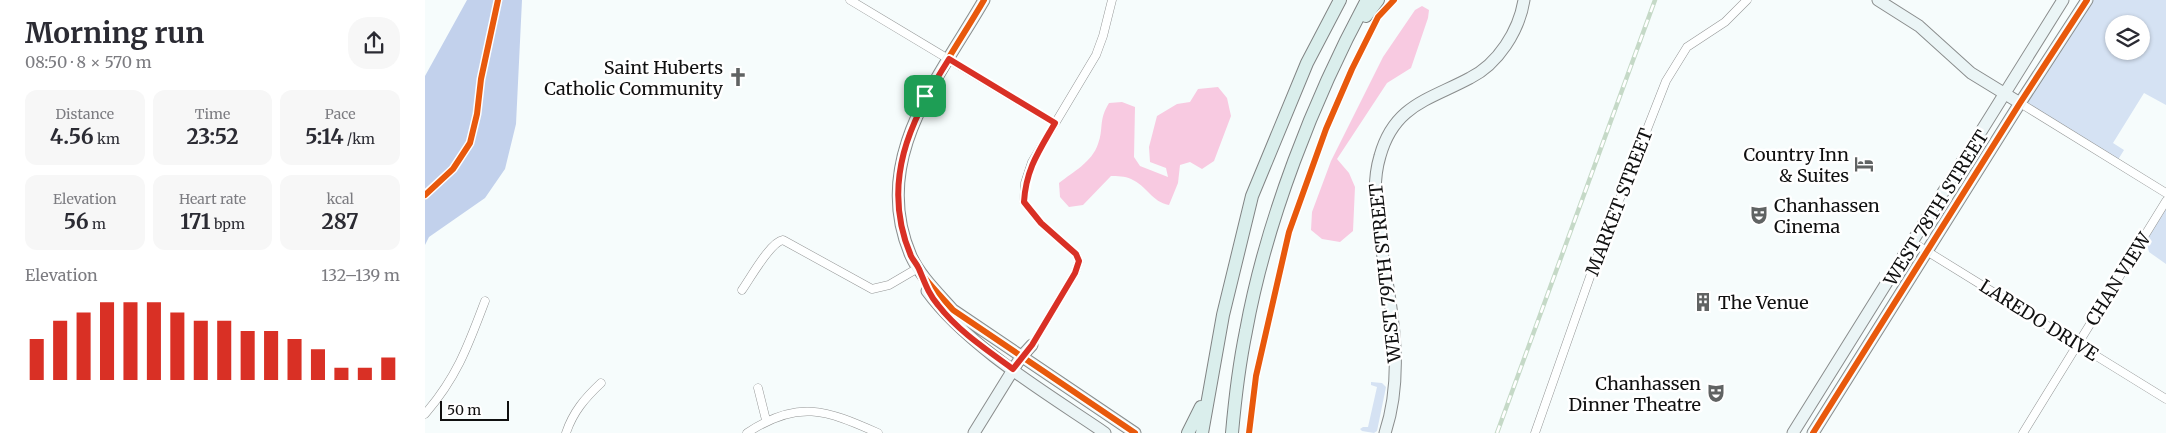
<!DOCTYPE html>
<html lang="en">
<head>
<meta charset="utf-8">
<style>
  :root { --surface:#fff; --page:#f7f7f7; --text:#2b2b33; --muted:#7c7c81; --accent:#d93025 }
  body { margin:0; font-family:Merriweather,serif; background:var(--page); color:var(--text); height:100vh; display:flex; flex-direction:column; font-size:19px; white-space:nowrap }
  * { box-sizing:border-box; margin:0 }
  p { font-size:16px; color:var(--muted) }
  .icon { flex:none; width:28px; height:28px; fill:none; stroke:currentColor; stroke-width:2; stroke-linecap:round; stroke-linejoin:round }
  .map { position:relative; flex:1; overflow:hidden }
  .sheet { display:flex; flex-direction:column; background:var(--surface); width:425px }
  .sheet>* { flex:none }
  .controls { position:absolute; left:1680px; top:15px; display:grid; gap:10px }
  .controls a { display:grid; place-items:center; width:45px; height:45px; border-radius:50%; background:var(--surface); box-shadow:0 1px 4px #0004; font-size:25px }
  .scale { position:absolute; left:15px; bottom:12px; width:69px; box-sizing:border-box; padding-left:5px; border:2px solid #101010; border-top:0; font-size:14px; line-height:18px; white-space:nowrap; color:#101010; -webkit-text-stroke:4px #fff; paint-order:stroke }
  .pin { position:absolute; display:grid; place-items:center; width:42px; height:42px; color:#fff; margin:-21px; border-radius:10px; box-shadow:0 2px 8px #0006 }
  .round { display:grid; place-items:center; flex:none; width:52px; height:52px; border-radius:20px; background:var(--page) }
  .overview { display:flex; align-items:center; justify-content:space-between; height:85px; padding:0 25px }
  h1 { font-size:28px; font-weight:700; line-height:38px }
  .figures { display:grid; grid-template-columns:repeat(3,1fr); gap:8px; height:85px; padding:5px 25px }
  .figures div { display:grid; align-content:center; border-radius:12px; background:var(--page); text-align:center }
  .figures b { font-size:21px; font-weight:700 }
  .figures small { font-size:14px; font-weight:400 }
  .figures p { font-size:14px }
  .chart { height:140px; padding:10px 25px }
  .chart p { display:flex; justify-content:space-between }
  .chart svg { width:100%; height:90px; margin-top:5px; stroke:var(--accent); stroke-width:6 }
  main { display:flex; flex:1; min-height:0 }
  .map>svg:first-child { display:block }
</style>
</head>
<body>
<main>
<section class="sheet">
<div class="overview"><div><h1>Morning run</h1><p>08:50 · 8 × 570 m</p></div><a class="round"><svg class="icon" aria-label="share" viewBox="0 0 24 24"><path d="M12 15V3M7 8l5-5 5 5M5 13v7h14v-7"/></svg></a></div>
<div class="figures">
<div><p>Distance</p><b>4.56<small> km</small></b></div>
<div><p>Time</p><b>23:52</b></div>
<div><p>Pace</p><b>5:14<small> /km</small></b></div>
</div>
<div class="figures">
<div><p>Elevation</p><b>56<small> m</small></b></div>
<div><p>Heart rate</p><b>171<small> bpm</small></b></div>
<div><p>kcal</p><b>287</b></div>
</div>
<div class="chart"><p><span>Elevation</span>132–139 m</p>
<svg viewBox="0 0 160 44" preserveAspectRatio="none"><path d="M5 44V24M15 44V15M25 44V11M35 44V6M45 44V6M55 44V6M65 44V11M75 44V15M85 44V15M95 44V20M105 44V20M115 44V24M125 44V29M135 44V38M145 44V38M155 44V33"/></svg>
</div>
</section>
<div class="map">
<svg width="1741" height="433" viewBox="0 0 1741 433">
  <rect width="100%" height="100%" fill="#f6fcfc"/>
  <!-- green -->
  <path fill="#d5e2f3" fill-rule="evenodd" d="M 1660,0 L 1741,0 L 1741,105 L 1719,93 L 1688,143 L 1699,150 L 1691,163 L 1595,103 ZM 1689,24 L 1716,24 L 1716,51 L 1689,51 Z
    M 1741,201 L 1741,264 L 1724,252 L 1720,236 Z
    M 946,382 L 957,383 L 961,387 L 952,431 L 949,433 L 937,431 L 935,429 L 938,427 L 943,427 L 952,387 L 946,385 Z"/>
  <!-- forest -->
  <path fill="#c2d1ec" d="M 42,0 L 97,0 L 91,124 L 80,169 L 60,198 L 4,237 L 0,245 L 0,76 Z"/>
  <!-- water -->
  <path fill="#f8cae1" d="M 997,6 L 1004,10 L 1003,18 L 986,68 L 962,83 L 912,159 L 924,173 L 930,187 L 928,231 L 915,242 L 897,239 L 886,230 L 887,212 L 906,161 L 958,57 L 990,10 Z
    M 793,87 L 802,98 L 806,116 L 789,161 L 777,169 L 765,162 L 755,165 L 753,183 L 744,205 C 727,202 722,186 706,179 C 700,176 692,176 686,176 L 658,205 L 644,207 L 635,197 L 634,183 C 648,172 667,162 673,144 C 679,128 673,121 684,103 L 697,102 L 710,107 L 709,157 L 715,166 L 743,177 L 741,168 L 725,162 L 724,147 L 732,116 L 752,104 L 765,102 L 773,89 Z"/>
  <g fill="none" stroke-linecap="round" stroke-linejoin="round">
    <!-- street casing -->
    <g stroke="#949696" stroke-width="9">
      <path id="street" d="M 425,0 L 630,123
        M 1595,103 L 1741,193
        M 1487,242 L 1741,399
        M 317,290 C 325,279 345,242 358,240 L 447,289 L 464,285 L 493,268
        M 607,345 L 650,273 L 654,261 L 651,254 L 616,223 L 599,202 L 600,183 L 607,162 L 671,55 L 678,36 L 687,0
        M 333,388 L 341,420
        M 0,414 C 32,377 43,346 60,301
        M 141,433 C 148,412 160,398 176,383
        M 322,433 C 373,399 401,410 453,433
        M 1110,433 L 1173,254 L 1241,81 L 1262,47 L 1300,22 L 1322,0
        M 1598,433 L 1741,201"/>
    </g>
    <!-- secondary casing -->
    <g stroke="#8a8d8d" stroke-width="13">
      <path id="secondary" d="M 559,0 C 514,78 444,160 486,256 C 495,276 514,294 528,310 L 710,433
        M 1453,0 L 1494,26 L 1546,73 L 1595,103
        M 502,291 C 543,347 623,394 680,433
        M 549,433 L 596,357 L 607,345
        M 960,433 C 979,376 968,315 958,257 C 953,224 945,189 955,156 C 969,105 1004,100 1045,78 C 1073,64 1094,31 1099,0
        M 1368,433 L 1638,0
        M 1388,433 L 1595,103 L 1662,0"/>
    </g>
    <!-- primary casing -->
    <g stroke="#818484" stroke-width="14">
      <path id="primary" d="M 941,16 L 953,0
        M 763,433 L 776,407
        M 777,433 L 798,315 L 827,196 L 882,63 L 915,0
        M 807,433 C 810,399 814,365 821,331 C 841,221 889,98 942,0"/>
    </g>
    <!-- street -->
    <use href="#street" stroke="#feffff" stroke-width="8"/>
    <!-- secondary -->
    <use href="#secondary" stroke="#ebf5f6" stroke-width="11"/>
    <!-- primary -->
    <use href="#primary" stroke="#daeeec" stroke-width="12"/>
    <!-- rail casing -->
    <g stroke="#c5d9c7" stroke-width="4.5">
      <path id="rail" d="M 1072,433 L 1230,0"/>
    </g>
    <!-- rail -->
    <use href="#rail" stroke="#fff" stroke-width="2.5" stroke-dasharray="8" stroke-linecap="butt"/>
    <!-- cycleway casing -->
    <g stroke="#fff" stroke-width="9">
      <path id="cycleway" d="M 559,0 C 514,78 444,160 486,256 C 495,276 514,294 528,310 L 710,433
        M 0,195 L 28,169 L 45,143 L 52,114 L 56,79 L 73,0
        M 824,433 L 831,376 L 864,232 L 901,129 L 927,69 L 953,17 L 969,0
        M 1388,433 L 1595,103 L 1662,0"/>
    </g>
    <!-- cycleway -->
    <use href="#cycleway" stroke="#e8590c" stroke-width="6"/>
  </g>
  <g fill="none" stroke-linecap="round" stroke-linejoin="round">
    <!-- route casing -->
    <g stroke="#fff" stroke-width="10">
      <path id="route" d="M 524,59 L 630,123 C 614,151 601,169 599,202 L 616,223 L 651,254 L 654,261 L 650,273 L 607,345 L 588,369 C 562,350 533,331 513,305 C 503,293 500,283 494,269 C 492,264 488,260 486,256 C 455,183 485,120 524,59 Z"/>
    </g>
    <!-- route -->
    <use href="#route" stroke="#d93025" stroke-width="6"/>
  </g>
  <!-- icons -->
  <defs>
    <g id="church-bare" transform="scale(1.5)"><path d="M-1.2-6h2.4v3.5h3.3v2.4h-3.3V6h-2.4V-.1h-3.3v-2.4h3.3Z" fill="#606363" stroke="#fff" stroke-width="2.5" paint-order="stroke"/></g>
    <g id="hotel-bare" transform="scale(1.5)"><path d="M-6-4.5h1.5V1H6V5H4.5V3h-9V5H-6ZM-4 0a1.8 1.8 0 1 1 3.6 0ZM.5 0V-2.5h3Q6-2.5 6 0Z" fill="#606363" stroke="#fff" stroke-width="2.5" paint-order="stroke"/></g>
    <g id="theatre-bare" transform="scale(1.5)"><path d="M-5-5.5Q0-4 5-5.5V0Q5 5 0 6Q-5 5-5 0ZM-3.3-2.5H-1v1.5H-3.3ZM1-2.5H3.3v1.5H1ZM-2.8 1Q0 5.5 2.8 1Z" fill="#606363" stroke="#fff" stroke-width="2.5" paint-order="stroke"/></g>
    <g id="building-bare" transform="scale(1.5)"><path d="M-4-6H4V6H1V3H-1V6H-4ZM-2.5-4.3h1.7v1.8h-1.7ZM.8-4.3h1.7v1.8H.8ZM-2.5-1h1.7V.8h-1.7ZM.8-1h1.7V.8H.8Z" fill="#606363" stroke="#fff" stroke-width="2.5" paint-order="stroke"/></g>
  </defs>
  <g fill-rule="evenodd">
    <use href="#church-bare" x="313" y="77"/>
    <use href="#hotel-bare" x="1439" y="164"/>
    <use href="#theatre-bare" x="1334" y="215"/>
    <use href="#building-bare" x="1278" y="302"/>
    <use href="#theatre-bare" x="1291" y="393"/>
  </g>
  <g text-anchor="middle" dominant-baseline="central" stroke-width="5" stroke-linejoin="round" paint-order="stroke">
    <!-- poi labels -->
    <g font-size="18" fill="#101010" stroke="#fff" text-anchor="end">
      <text x="298" y="67">Saint Huberts<tspan x="298" dy="21">Catholic Community</tspan></text>
      <text x="1424" y="154">Country Inn<tspan x="1424" dy="21">&amp; Suites</tspan></text>
      <text x="1349" y="205" text-anchor="start">Chanhassen<tspan x="1349" dy="21">Cinema</tspan></text>
      <text x="1293" y="302" text-anchor="start">The Venue</text>
      <text x="1276" y="383">Chanhassen<tspan x="1276" dy="21">Dinner Theatre</tspan></text>
    </g>
    <!-- street labels -->
    <g font-size="18" fill="#101010" stroke="#fff">
      <text transform="translate(1194 202) rotate(-69)">MARKET STREET</text>
      <text transform="translate(1511 208) rotate(-58)">WEST 78TH STREET</text>
      <text transform="translate(960 273) rotate(-96)">WEST 79TH STREET</text>
      <text transform="translate(1693 279) rotate(-58)">CHAN VIEW</text>
      <text transform="translate(1614 320) rotate(32)">LAREDO DRIVE</text>
    </g>
  </g>
</svg>
<div class="controls">
<a><svg class="icon" aria-label="layers" viewBox="0 0 24 24"><path d="M12 4l9 5-9 5-9-5zM3 14l9 5 9-5"/></svg></a>
</div>
<div class="scale">50 m</div>
<div class="pin" style="left:500px;top:96px;background:#1e9e55"><svg class="icon" aria-label="arrive" viewBox="0 0 24 24"><path d="M6 21V4h12l-3 4 3 4H6"/></svg></div>
</div>
</main>
</body>
</html>
